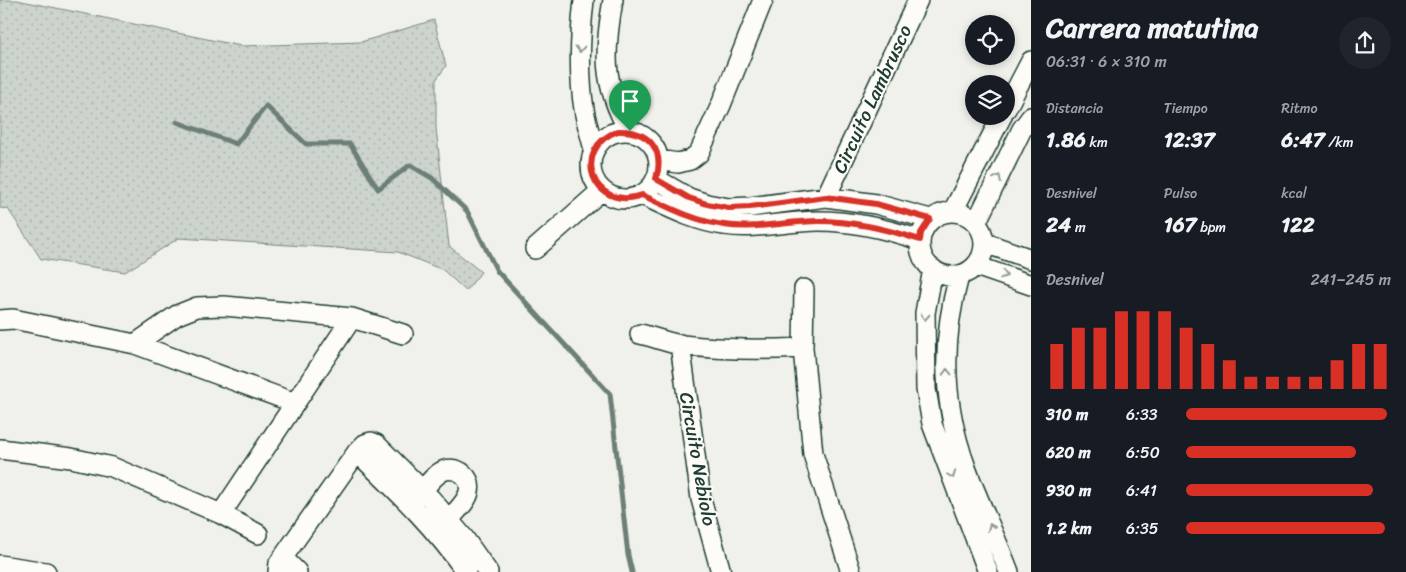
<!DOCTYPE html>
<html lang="es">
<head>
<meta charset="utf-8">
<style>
  :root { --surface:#171b24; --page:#20242c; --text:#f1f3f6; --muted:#9ea1a6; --accent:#d93025 }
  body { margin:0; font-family:Sriracha,sans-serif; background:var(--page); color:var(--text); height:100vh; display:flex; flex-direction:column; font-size:19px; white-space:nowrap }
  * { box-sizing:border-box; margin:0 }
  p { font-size:16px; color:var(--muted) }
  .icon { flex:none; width:28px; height:28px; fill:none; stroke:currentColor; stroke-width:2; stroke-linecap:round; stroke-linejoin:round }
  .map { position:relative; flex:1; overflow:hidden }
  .drawer { display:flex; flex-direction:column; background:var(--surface); width:375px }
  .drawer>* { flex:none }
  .buttons { position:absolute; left:965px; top:15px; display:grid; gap:10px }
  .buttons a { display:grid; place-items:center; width:50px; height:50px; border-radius:50%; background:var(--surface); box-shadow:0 2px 8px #0003; font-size:25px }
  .pin { position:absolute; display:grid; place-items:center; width:42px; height:42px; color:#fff; margin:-51px -21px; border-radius:50% 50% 50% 0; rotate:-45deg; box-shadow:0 0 5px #0007 }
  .pin .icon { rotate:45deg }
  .round { display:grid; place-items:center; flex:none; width:52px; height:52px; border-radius:26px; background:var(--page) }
  .overview { display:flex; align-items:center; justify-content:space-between; height:85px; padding:0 15px }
  h1 { font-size:28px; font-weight:800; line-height:38px }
  .figures { display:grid; grid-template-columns:repeat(3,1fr); gap:8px; height:85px; padding:5px 15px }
  .figures div { display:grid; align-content:center }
  .figures b { font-size:21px; font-weight:800 }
  .figures small { font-size:14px; font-weight:400 }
  .figures p { font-size:14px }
  .chart { height:140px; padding:10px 15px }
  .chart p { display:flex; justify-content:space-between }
  .chart svg { width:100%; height:90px; margin-top:5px; stroke:var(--accent); stroke-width:6 }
  ul { padding:0 15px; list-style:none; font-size:16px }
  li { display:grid; grid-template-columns:80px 60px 1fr; align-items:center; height:38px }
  li i { height:12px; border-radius:6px; background:var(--accent) }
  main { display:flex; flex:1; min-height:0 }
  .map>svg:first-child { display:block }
</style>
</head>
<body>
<main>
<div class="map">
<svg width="1031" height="572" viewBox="0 0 1031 572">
  <defs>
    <pattern id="grass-dots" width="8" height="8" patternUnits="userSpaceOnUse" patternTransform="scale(1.25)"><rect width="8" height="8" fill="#cdd3cd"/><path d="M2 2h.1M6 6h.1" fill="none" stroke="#b0b6b1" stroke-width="1.8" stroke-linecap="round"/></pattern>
  </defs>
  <rect width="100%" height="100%" fill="#f0f1eb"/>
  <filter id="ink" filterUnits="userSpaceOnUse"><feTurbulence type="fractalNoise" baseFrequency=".02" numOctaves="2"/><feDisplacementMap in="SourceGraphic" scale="10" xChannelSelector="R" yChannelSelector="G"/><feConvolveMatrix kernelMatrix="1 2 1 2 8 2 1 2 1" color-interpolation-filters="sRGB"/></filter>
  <g filter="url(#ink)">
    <!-- grass -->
    <path fill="url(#grass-dots)" stroke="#768880" d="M 0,0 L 17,0 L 241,46 L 361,42 L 434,20 L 446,66 L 436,80 L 436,128 L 449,246 L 481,272 L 466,291 L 443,270 L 398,252 L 179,238 L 125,272 L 41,259 L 8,209 L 0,208 Z"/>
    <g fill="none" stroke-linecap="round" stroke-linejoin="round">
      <!-- stream -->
      <path stroke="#6c8077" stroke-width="5" d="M 177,122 L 236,144 L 266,106 L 306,144 L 350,144 L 378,189 L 410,165 L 432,178 L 467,211 L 497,271 L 610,394 L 628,555 L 632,572"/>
      <!-- minor casing -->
      <g stroke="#1f3d34" stroke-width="22">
        <path id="minor" d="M 584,0 C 580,36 578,72 584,109 C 586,123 591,136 594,150
          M 613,0 C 604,51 602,84 629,131
          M 1006,109 L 1031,61
          M591 165a34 34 0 1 1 68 0a34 34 0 1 1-68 0Z
          M 659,160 L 678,163 L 690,160 L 699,153 L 721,105 L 763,0
          M 656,179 L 689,198 L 707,204 L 729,208 L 750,207 L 826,197 L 876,204 L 930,219
          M 642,195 C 668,207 694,221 724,225 C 756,230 787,221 819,221 C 851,221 890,230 920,240
          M 826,197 L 918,0
          M 953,211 L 1002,116
          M920 244a32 32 0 1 1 64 0a32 32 0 1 1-64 0Z
          M 977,221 L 1022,129 L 1031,117
          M 985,243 L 1031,259
          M 535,249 L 602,190
          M 976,266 L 1031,285
          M 933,269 L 925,313 L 926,389 L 932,424 L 988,572
          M 959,276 C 947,320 943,367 951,412 C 960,468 989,519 1009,572
          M 804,289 L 803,348 L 813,454 L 851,572
          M 0,320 L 13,319 L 135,344 L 295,403
          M 640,334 C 654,337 668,343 682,345 C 722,350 762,350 803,348
          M 135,344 L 177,315 L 197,307 L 224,306 L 352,318 L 403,334
          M 680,344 L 701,499 L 721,572
          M 0,449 L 71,458 L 112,467 L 221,514 L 258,534
          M 357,452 C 396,490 435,527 466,572
          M 422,491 C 428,484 436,473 445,470 C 459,467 472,477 469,492 C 467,502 455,512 449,520
          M 221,514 L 352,318
          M 283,558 L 297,572
          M 0,565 L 46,572
          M 278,572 L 279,563 L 357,452 L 365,444 L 371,442 L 376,444 L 431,499 L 464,538 L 488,572"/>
      </g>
      <!-- minor -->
      <use href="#minor" stroke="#fdfcf7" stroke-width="19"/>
    </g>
    <!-- one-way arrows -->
    <defs><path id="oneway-chevron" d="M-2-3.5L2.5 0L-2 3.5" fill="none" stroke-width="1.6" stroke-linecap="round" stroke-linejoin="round" transform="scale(1.25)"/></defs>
    <g stroke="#8e9c96">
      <use href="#oneway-chevron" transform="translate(580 49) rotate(91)"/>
      <use href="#oneway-chevron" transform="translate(998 178) rotate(-64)"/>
      <use href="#oneway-chevron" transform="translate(1004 275) rotate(19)"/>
      <use href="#oneway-chevron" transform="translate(925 317) rotate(93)"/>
      <use href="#oneway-chevron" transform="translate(947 372) rotate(-91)"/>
      <use href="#oneway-chevron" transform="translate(952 475) rotate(69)"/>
      <use href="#oneway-chevron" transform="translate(991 527) rotate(-113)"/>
    </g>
  </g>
  <g fill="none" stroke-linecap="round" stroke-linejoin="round" filter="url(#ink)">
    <!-- route casing -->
    <g stroke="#fff" stroke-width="10">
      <path id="route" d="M 618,131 C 649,130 665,150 656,179 L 689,198 L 707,204 L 729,208 L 750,207 L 826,197 L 876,204 L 930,219 L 921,233 L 920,240 C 890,230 851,221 819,221 C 787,221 756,230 724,225 C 694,221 668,207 642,195 C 592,213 570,148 618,131 Z"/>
    </g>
    <!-- route -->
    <use href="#route" stroke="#d93025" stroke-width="6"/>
  </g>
  <g text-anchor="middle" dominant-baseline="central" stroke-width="4" stroke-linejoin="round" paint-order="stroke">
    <!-- street labels -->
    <g font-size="19" fill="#1f3d34" stroke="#fdfcf7">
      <text transform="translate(872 99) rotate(-65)">Circuito Lambrusco</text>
      <text transform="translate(698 459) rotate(80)">Circuito Nebiolo</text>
    </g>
  </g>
</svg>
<div class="buttons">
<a><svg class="icon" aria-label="locate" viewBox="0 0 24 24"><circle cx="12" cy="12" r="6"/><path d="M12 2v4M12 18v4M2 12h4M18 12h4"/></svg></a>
<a><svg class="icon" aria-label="layers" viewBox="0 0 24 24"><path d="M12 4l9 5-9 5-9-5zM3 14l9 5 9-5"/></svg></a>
</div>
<div class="pin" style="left:630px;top:131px;background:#1e9e55"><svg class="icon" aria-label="arrive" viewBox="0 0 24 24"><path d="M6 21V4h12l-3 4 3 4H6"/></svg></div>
</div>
<section class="drawer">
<div class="overview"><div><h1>Carrera matutina</h1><p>06:31 · 6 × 310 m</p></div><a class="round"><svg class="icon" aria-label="share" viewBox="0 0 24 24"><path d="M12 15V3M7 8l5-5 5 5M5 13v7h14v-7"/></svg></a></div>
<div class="figures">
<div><p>Distancia</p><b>1.86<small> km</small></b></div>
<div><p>Tiempo</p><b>12:37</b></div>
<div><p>Ritmo</p><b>6:47<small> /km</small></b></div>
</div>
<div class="figures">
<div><p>Desnivel</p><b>24<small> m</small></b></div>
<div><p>Pulso</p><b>167<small> bpm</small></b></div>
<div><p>kcal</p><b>122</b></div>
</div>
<div class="chart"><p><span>Desnivel</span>241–245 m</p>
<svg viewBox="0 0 160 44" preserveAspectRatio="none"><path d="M5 44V22M15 44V14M25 44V14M35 44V6M45 44V6M55 44V6M65 44V14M75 44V22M85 44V30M95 44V38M105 44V38M115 44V38M125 44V38M135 44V30M145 44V22M155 44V22"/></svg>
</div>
<ul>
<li><b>310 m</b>6:33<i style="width:98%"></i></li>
<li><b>620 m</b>6:50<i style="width:83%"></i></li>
<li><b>930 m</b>6:41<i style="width:91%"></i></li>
<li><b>1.2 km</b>6:35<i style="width:97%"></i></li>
</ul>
</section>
</main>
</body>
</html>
